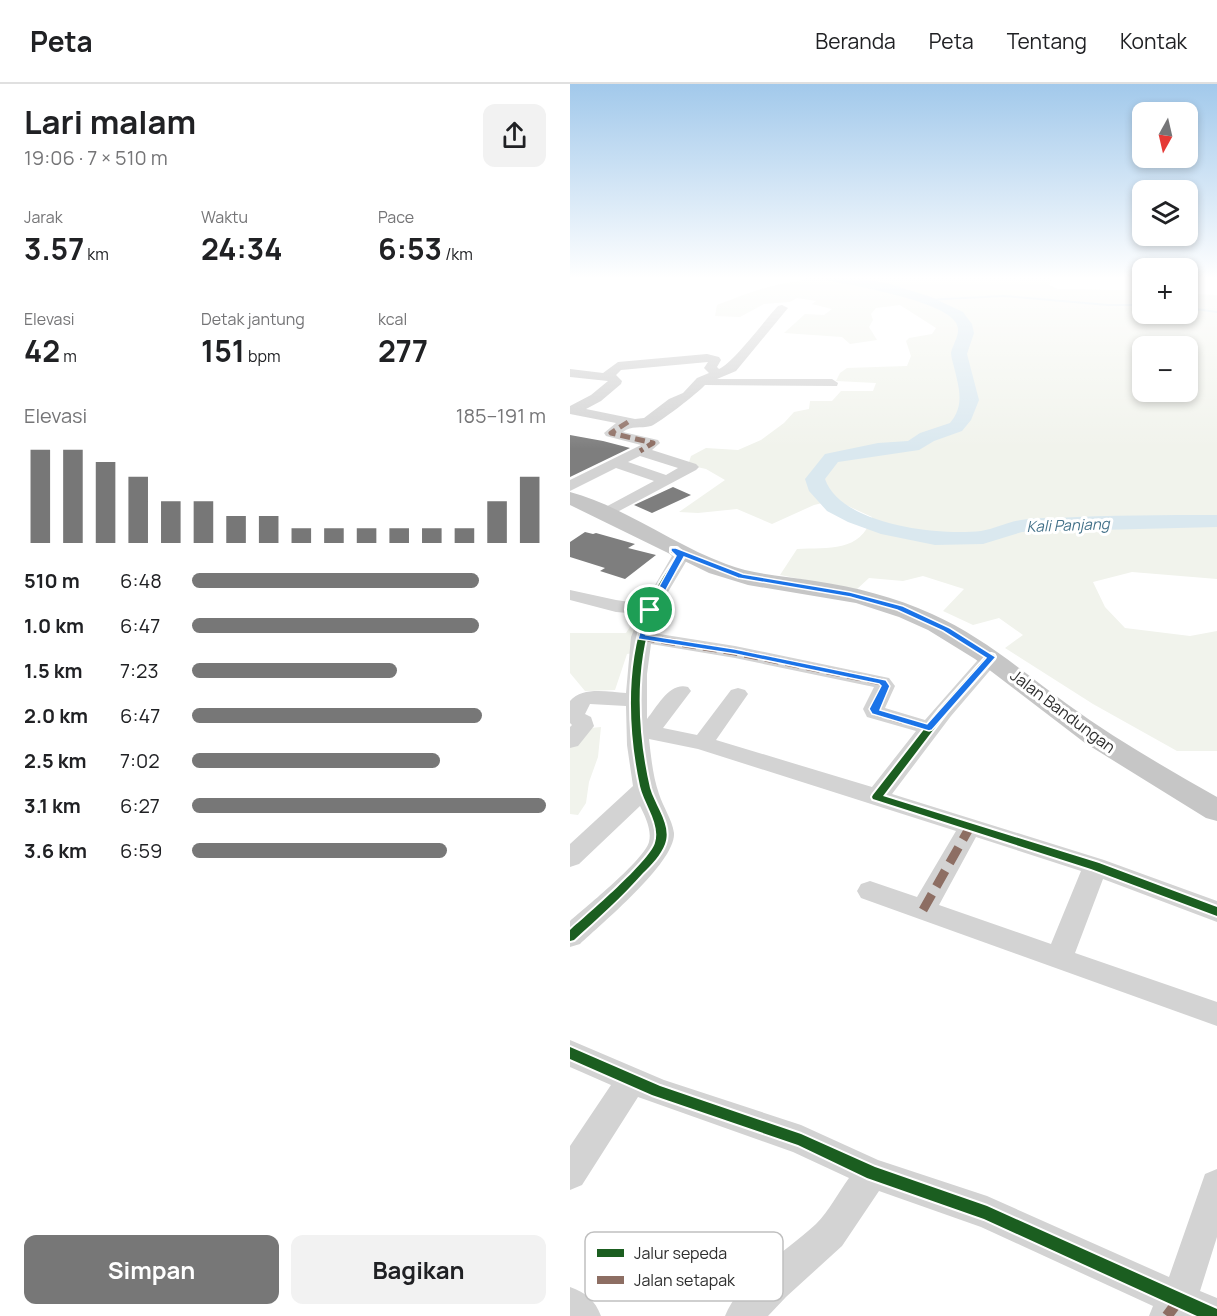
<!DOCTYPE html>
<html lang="id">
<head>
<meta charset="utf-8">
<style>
  :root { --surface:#fff; --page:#f2f2f2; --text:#202124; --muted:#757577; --line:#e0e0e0; --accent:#777 }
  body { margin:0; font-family:Manrope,sans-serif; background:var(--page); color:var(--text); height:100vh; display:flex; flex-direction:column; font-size:22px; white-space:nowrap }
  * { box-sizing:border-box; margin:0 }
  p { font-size:20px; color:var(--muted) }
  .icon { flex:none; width:33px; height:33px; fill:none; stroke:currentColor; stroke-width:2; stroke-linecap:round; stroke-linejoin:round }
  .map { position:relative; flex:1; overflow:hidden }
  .drawer { display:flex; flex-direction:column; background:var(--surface); width:570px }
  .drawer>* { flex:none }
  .needle { width:39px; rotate:188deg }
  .fabs { position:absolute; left:562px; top:18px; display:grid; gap:12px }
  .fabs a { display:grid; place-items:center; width:66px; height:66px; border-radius:12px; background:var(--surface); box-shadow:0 3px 9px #0003; font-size:30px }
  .pin { position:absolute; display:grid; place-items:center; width:51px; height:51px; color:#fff; margin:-26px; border:3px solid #fff; border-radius:50%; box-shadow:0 2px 6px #0007 }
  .round { display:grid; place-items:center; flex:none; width:63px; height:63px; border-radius:12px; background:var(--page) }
  .summary { display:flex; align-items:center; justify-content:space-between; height:102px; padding:0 24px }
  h1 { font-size:33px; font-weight:700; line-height:45px }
  .stats { display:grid; grid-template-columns:repeat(3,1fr); gap:9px; height:102px; padding:6px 24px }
  .stats div { display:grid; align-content:center }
  .stats b { font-size:30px; font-weight:700 }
  .stats small { font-size:16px; font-weight:400 }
  .stats p { font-size:16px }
  .chart { height:168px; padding:12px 24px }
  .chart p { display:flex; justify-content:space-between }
  .chart svg { width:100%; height:108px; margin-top:6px; stroke:var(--accent); stroke-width:6 }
  .action { display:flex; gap:12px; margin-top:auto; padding:12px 24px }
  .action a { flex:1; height:69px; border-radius:12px; background:var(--accent); color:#fff; font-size:24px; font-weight:700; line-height:69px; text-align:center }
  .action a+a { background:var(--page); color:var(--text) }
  ul { padding:0 24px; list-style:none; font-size:20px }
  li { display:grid; grid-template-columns:96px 72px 1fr; align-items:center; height:45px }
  li i { height:15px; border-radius:8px; background:var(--accent) }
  header { display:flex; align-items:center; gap:36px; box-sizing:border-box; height:84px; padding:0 30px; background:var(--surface); border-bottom:2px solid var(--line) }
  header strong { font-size:28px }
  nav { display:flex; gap:33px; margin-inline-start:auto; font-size:21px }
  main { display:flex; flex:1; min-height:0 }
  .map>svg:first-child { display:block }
</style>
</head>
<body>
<header>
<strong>Peta</strong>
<nav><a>Beranda</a><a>Peta</a><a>Tentang</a><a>Kontak</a></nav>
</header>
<main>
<section class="drawer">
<div class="summary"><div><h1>Lari malam</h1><p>19:06 · 7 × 510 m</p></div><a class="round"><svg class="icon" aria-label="share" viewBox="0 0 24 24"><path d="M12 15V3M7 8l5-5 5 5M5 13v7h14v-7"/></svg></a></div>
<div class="stats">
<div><p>Jarak</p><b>3.57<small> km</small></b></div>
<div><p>Waktu</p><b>24:34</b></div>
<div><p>Pace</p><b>6:53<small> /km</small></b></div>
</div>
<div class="stats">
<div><p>Elevasi</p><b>42<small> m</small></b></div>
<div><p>Detak jantung</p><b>151<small> bpm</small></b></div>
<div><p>kcal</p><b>277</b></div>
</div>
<div class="chart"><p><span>Elevasi</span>185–191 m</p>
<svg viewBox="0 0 160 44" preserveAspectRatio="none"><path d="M5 44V6M15 44V6M25 44V11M35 44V17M45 44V27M55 44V27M65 44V33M75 44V33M85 44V38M95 44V38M105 44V38M115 44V38M125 44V38M135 44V38M145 44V27M155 44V17"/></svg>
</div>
<ul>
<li><b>510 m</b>6:48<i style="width:81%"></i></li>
<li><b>1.0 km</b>6:47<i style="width:81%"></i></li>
<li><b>1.5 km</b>7:23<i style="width:58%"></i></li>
<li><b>2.0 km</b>6:47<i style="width:82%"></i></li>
<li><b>2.5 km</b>7:02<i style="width:70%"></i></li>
<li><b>3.1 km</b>6:27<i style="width:100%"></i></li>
<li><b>3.6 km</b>6:59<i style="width:72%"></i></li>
</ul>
<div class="action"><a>Simpan</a><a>Bagikan</a></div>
</section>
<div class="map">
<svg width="647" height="1232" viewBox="0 0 647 1232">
  <rect width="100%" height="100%" fill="#fff"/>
  <!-- green -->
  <path fill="#f1f3ec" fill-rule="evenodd" d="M 234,192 L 478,192 L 482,196 L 479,201 L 488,205 L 558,206 L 573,209 L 573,230 L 618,230 L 618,213 L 622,213 L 623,210 L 647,211 L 647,495 L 562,488 L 523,498 L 535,523 L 555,544 L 620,552 L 647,547 L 647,667 L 607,667 L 523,620 L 435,564 L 453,551 L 429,534 L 403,541 L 373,527 L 394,505 L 353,492 L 333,497 L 299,494 L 286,506 L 210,491 L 227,465 C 259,463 290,469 302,433 L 265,416 L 244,421 L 202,440 L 167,425 L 128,429 L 109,428 L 155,396 L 136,385 L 118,381 L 121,372 L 136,364 L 168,366 L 191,356 L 214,339 L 224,328 L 239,325 L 240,317 L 262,317 L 271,307 L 303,307 L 306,299 L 266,297 L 270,289 L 277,284 L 337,282 L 341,272 L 336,257 L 339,254 L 362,250 L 366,244 L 330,221 L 306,224 L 301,230 L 303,236 L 299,243 L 307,256 L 280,260 L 272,253 L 214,249 L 235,230 L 254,231 L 262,225 L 242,220 L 246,217 L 227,214 L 220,218 L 194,220 L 170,233 L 145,232 L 147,221 C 176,210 204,199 235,196 ZM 573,262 L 618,262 L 618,308 L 573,308 Z
    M 68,530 L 85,531 L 76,567 L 57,570 L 45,606 L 15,607 L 0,589 L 0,549 L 56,549 Z
    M 31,643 L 28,673 L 19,698 L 16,719 L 8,731 L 0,730 L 0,646 Z"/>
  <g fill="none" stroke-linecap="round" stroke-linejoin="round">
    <!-- stream -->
    <path stroke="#dae8ef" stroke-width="2" d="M 356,216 L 434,212 L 538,221 L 573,221
      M 618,224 L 647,228"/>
    <!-- river -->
    <path fill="#dae8ef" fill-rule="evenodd" d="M 250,192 L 278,192 L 320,200 L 361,213 L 393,228 L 402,240 L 404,249 L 397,270 L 409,316 L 401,336 L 392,347 L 364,357 L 349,366 L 268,378 L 255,395 C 271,441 369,452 411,447 C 424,445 437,438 451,436 C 462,434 475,434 487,434 C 540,431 594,431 647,431 L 647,443 L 452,448 L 413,460 L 365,461 L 311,450 L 278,438 L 257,427 L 239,407 L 235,395 L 255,370 L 308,359 L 338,357 L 350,349 L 380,339 C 395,321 389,304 384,283 C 383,279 381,273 381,269 C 383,259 392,249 386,239 C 375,217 281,201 256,196 Z"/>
  </g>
  <!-- building -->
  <path fill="#7e7e7e" d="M 0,351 L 33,357 L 60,364 L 0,393 Z
    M 103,403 L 121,411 L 82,429 L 64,421 Z
    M 15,448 L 23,450 L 26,449 L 65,460 L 58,464 L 86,471 L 55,495 L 30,487 L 35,484 L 0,473 L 0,458 Z"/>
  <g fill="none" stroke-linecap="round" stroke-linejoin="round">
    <!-- minor -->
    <path fill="#d3d3d3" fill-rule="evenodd" d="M 212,221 L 218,224 L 166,287 L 147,295 L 262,295 L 268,299 L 267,302 L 135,301 C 128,309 89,339 81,342 C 70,345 62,341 53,348 L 88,356 L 90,359 L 82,366 L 126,380 L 129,383 L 126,386 L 36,434 L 30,432 L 28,429 L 30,426 L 84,397 L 46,384 L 0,407 L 0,396 L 71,361 L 36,352 L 34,349 L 46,339 L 0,330 L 0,322 L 21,311 L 38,297 L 0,293 L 0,285 L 33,289 L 48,278 L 137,270 L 149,273 L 151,276 L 147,283 L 149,285 C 163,279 195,236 208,222 ZM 138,278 L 134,284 L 139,289 L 127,294 L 113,309 L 99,315 L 74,334 L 65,335 L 16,325 L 31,317 L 51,300 L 52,297 L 46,291 L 51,286 ZM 70,372 L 108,384 L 96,391 L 58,378 Z
      M 104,461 L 110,462 L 120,471 L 95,513 L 83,549 L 165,562 L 319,594 L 325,602 L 315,624 L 355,636 L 414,569 L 428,569 L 431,573 L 428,577 L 381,632 L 322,710 L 534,776 L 647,817 L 647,838 L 533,795 L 505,869 L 647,918 L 647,942 L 291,814 L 287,807 L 291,800 L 300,797 L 347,813 L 386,747 L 128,665 L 79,655 C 81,673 83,693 89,710 C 93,723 102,735 104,749 C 106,778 31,840 10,860 L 0,863 L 0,837 C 16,823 74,776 79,758 C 82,746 75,732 70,722 L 9,780 L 0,783 L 0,760 L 63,702 L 57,661 L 56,622 L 20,620 L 15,630 L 21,633 L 24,642 L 8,662 L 0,664 L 0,643 L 2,641 L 0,639 L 0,617 C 13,602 38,608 56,609 L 61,553 L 70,530 L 46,528 L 0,516 L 0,506 L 46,516 L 74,520 L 102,472 L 95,466 L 98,462 ZM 81,560 L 165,574 L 304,603 L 293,625 L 297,633 L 346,647 L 302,703 L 146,656 L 178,610 L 175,606 L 168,604 L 161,606 L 127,651 L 93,644 L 121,607 L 118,603 C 99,598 88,622 77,635 L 77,590 ZM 406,753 L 511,787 L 481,860 L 369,821 Z
      M 0,956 L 94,996 L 231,1041 L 308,1076 L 417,1112 L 599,1193 L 635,1090 L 647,1085 L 647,1153 L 630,1207 L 647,1214 L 647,1232 L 579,1232 L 583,1222 L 411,1143 L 309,1107 L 272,1162 L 216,1213 L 198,1232 L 155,1232 C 171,1193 216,1168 246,1140 C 259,1127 268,1109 279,1094 L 223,1068 L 68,1013 L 12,1101 L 0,1106 L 0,1062 L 41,1001 L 0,983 Z
      M 0,1203 C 16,1209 25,1216 31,1232 L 0,1232 Z"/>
    <!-- major -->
    <path fill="#c6c6c6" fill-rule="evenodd" d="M 0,408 C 51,421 104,461 156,480 C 185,491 214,492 245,497 C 285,503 325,513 362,530 C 412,552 453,588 497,620 C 545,655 596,684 647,713 L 647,737 L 636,734 L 515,659 L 405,575 L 358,546 L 329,533 L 286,519 L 178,501 L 139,489 L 0,421 Z"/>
    <!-- quiet-far3 -->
    <path stroke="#8d6e63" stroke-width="5" stroke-dasharray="10 5" stroke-linecap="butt" d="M 58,338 L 41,349 L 83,359 L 70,367"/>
    <!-- quiet-far2 -->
    <path stroke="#8d6e63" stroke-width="7" stroke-dasharray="14 7" stroke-linecap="butt" d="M 71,553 L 165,568 L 312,598 L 315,602 L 304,625 L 305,628 L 359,644"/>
    <!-- quiet-far1 -->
    <path stroke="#8d6e63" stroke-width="9" stroke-dasharray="18 9" stroke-linecap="butt" d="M 353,826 L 400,743"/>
    <!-- quiet -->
    <path stroke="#8d6e63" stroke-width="11" stroke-dasharray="23 11" stroke-linecap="butt" d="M 597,1232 L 609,1216"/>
    <!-- cycleway casing -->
    <g stroke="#fff" stroke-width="4">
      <path id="cycleway" d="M 101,464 L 107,464 L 115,471 C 104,489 91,507 84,527 C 64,582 67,648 80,704 C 85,722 102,741 95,760 C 91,771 81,781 73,789 C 52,813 28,834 4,856 L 0,857 L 0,846 C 18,830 79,778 85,759 C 91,740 74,720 70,702 C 58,646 56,581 76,527 C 83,507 96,489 107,472 L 101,468 Z
        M 421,570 L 424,571 L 425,573 L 424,575 L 376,629 L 313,712 L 529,779 L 647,823 L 647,832 L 521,785 L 303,715 L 302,713 L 303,711 L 370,625 L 418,571 Z
        M 0,963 L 90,1002 L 231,1050 L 305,1083 L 417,1122 L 647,1225 L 647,1232 L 627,1232 L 414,1135 L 297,1094 L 228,1061 L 82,1011 L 0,975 Z"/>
    </g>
    <!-- cycleway -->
    <use href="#cycleway" fill="#1b5e20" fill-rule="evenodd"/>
  </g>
  <!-- sky -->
  <linearGradient id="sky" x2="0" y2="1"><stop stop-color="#a2c9eb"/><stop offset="0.53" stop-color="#fff"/><stop offset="1" stop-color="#fff" stop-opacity="0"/></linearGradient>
  <rect width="647" height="365" fill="url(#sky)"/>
  <!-- route -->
  <path fill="#1a73e8" stroke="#fff" stroke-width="1.5" fill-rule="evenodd" d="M 101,464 L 106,464 L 173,490 L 280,508 L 333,522 L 380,544 L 426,573 L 362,646 L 359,647 L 302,630 L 299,625 L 311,602 L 309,600 L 165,570 L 68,555 L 76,526 L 106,472 L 101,467 ZM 114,473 L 168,494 L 280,513 L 327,526 L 373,547 L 416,574 L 357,640 L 310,626 L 320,602 L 316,596 L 165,565 L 76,551 L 85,526 Z"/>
  <g text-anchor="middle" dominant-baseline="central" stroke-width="6" stroke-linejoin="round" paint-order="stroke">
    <!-- far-water labels -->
    <g font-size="15" font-style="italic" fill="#437189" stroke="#fff">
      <text transform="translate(498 441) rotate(-2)">Kali Panjang</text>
    </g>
    <!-- street labels -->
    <g font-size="16" fill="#2e2e2e" stroke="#fff">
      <text transform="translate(493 627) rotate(37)">Jalan Bandungan</text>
    </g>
  </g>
  <!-- legend -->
  <rect x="15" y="1148" width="198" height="69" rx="9" fill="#fff" stroke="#c0c0c0" stroke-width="1.5"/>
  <rect x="27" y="1165" width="27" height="8" fill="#1b5e20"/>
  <rect x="27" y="1192" width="27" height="8" fill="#8d6e63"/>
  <g font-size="16" fill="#2e2e2e">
    <text x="64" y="1175">Jalur sepeda</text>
    <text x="64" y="1202">Jalan setapak</text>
  </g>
</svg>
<div class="fabs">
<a><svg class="needle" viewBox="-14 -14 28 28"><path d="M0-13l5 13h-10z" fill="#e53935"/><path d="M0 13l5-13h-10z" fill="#757577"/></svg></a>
<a><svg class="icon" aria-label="layers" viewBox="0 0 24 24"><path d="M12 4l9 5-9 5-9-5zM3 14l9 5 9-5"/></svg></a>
<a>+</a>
<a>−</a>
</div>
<div class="pin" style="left:80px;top:526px;background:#1e9e55"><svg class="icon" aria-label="arrive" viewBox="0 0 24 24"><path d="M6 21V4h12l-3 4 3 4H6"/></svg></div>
</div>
</main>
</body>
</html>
